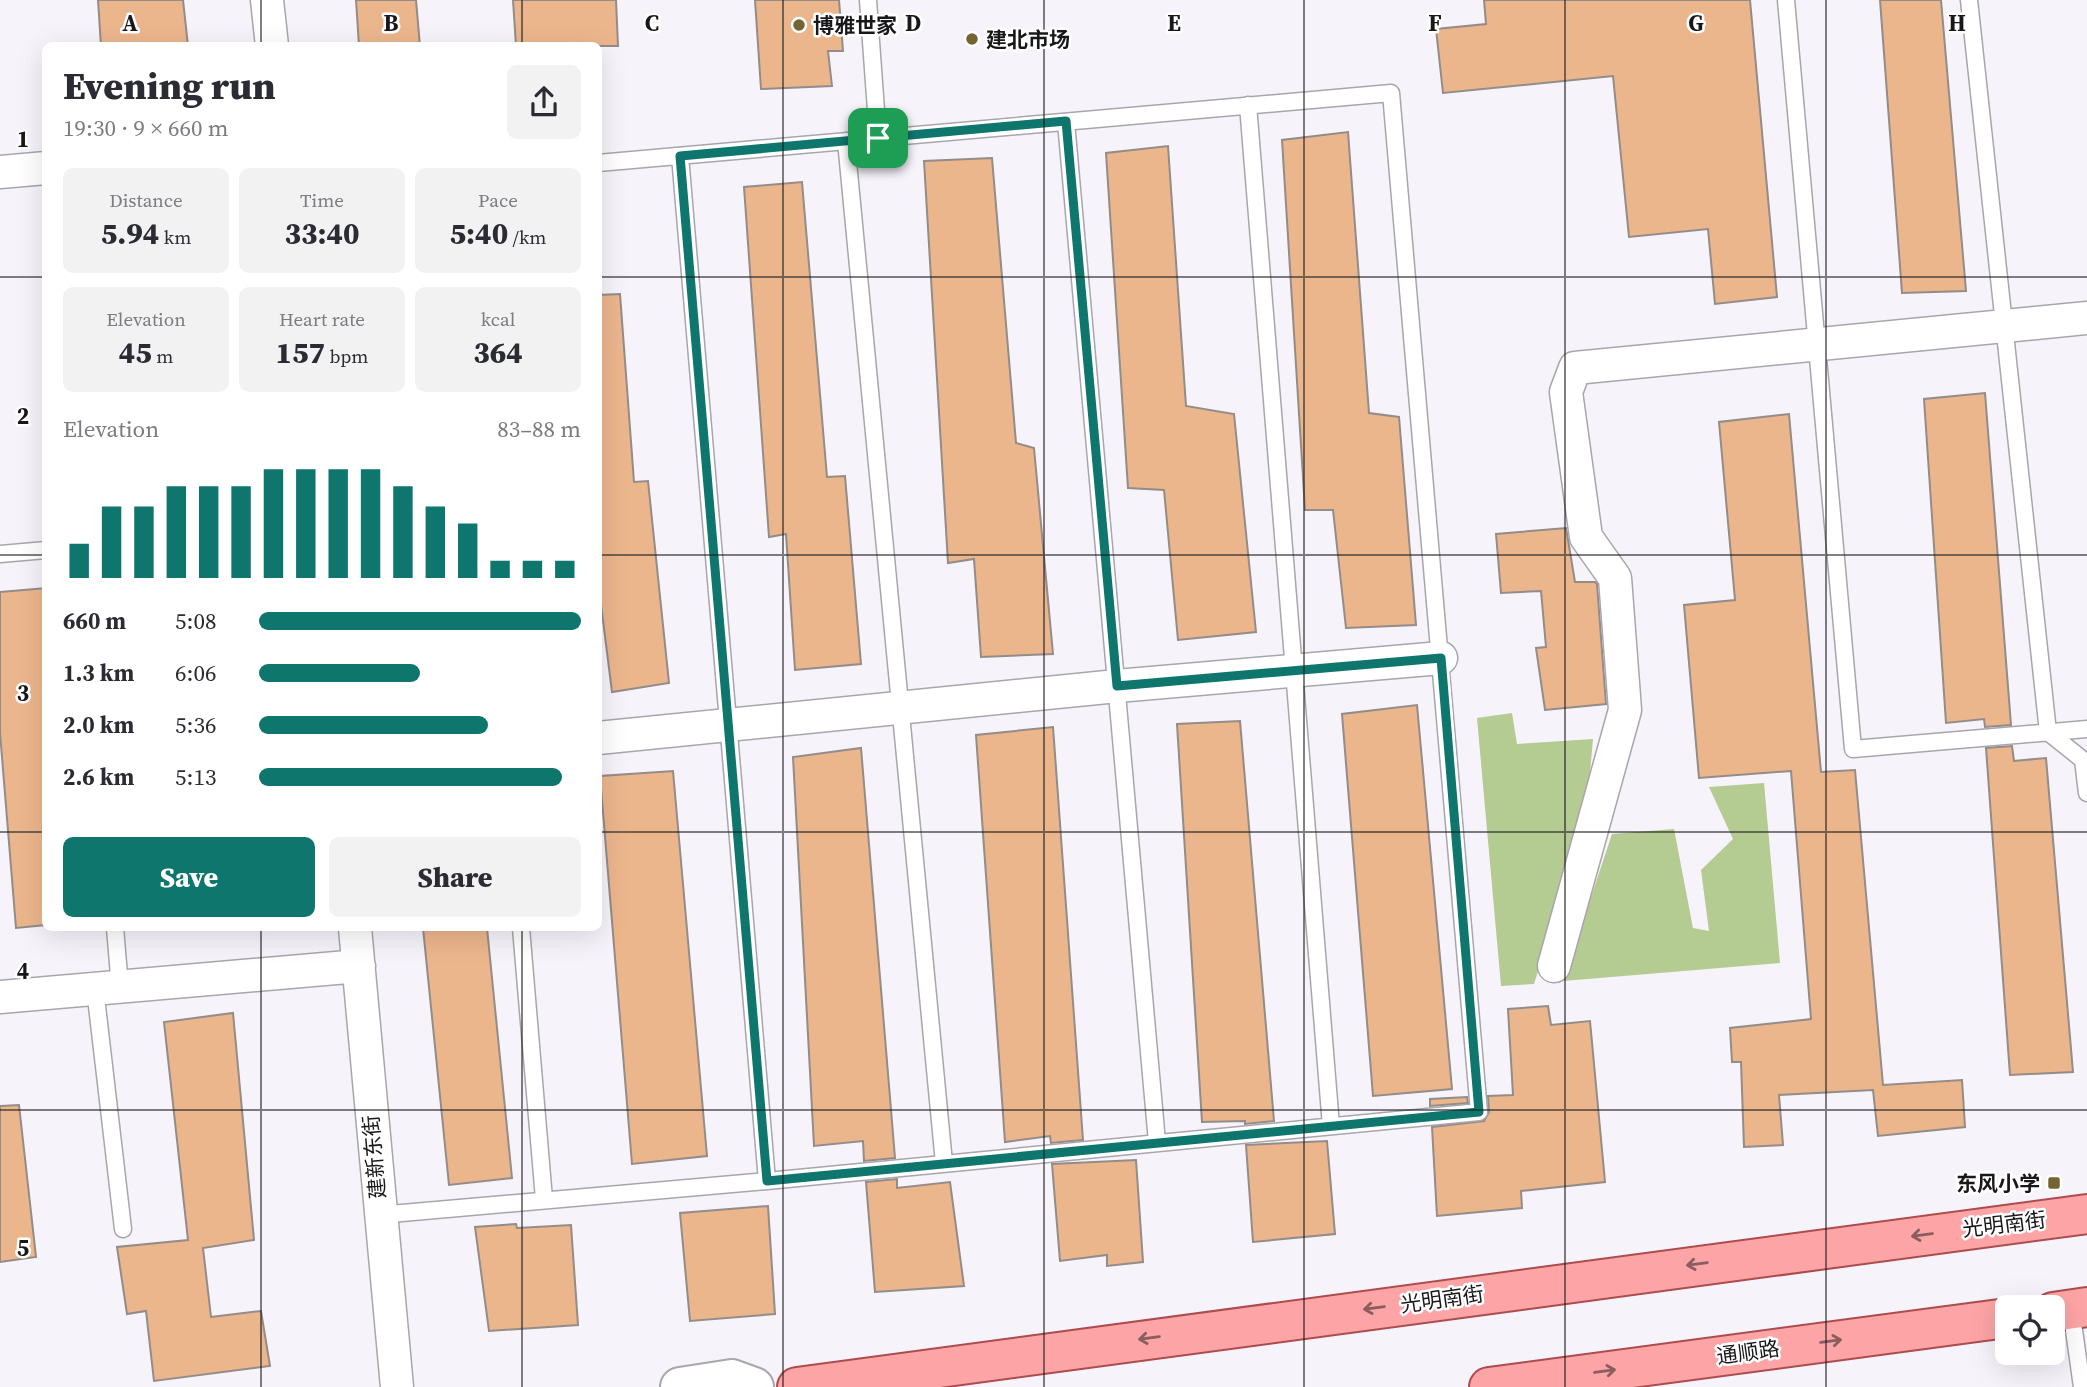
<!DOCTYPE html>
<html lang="en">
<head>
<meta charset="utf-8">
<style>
  :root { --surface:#fff; --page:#f2f2f3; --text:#2b2b33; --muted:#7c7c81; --accent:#0f766e }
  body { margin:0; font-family:"Source Serif 4","Noto Sans SC",serif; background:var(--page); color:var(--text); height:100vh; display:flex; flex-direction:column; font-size:26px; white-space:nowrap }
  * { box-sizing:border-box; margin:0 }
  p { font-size:23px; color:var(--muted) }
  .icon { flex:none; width:38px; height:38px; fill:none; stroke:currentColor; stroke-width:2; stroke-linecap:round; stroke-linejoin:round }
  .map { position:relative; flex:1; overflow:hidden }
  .sheet { position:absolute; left:42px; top:42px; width:560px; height:889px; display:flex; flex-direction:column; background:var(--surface); border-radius:10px; box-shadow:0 7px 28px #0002 }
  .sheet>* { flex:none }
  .fabs { position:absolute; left:1995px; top:1295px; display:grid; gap:14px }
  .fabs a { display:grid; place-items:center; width:70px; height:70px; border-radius:10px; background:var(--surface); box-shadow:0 7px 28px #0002; font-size:35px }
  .pin { position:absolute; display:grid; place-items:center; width:60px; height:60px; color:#fff; margin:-30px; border-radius:14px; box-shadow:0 4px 10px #0006 }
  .round { display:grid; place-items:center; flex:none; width:74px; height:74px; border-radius:10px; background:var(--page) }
  .overview { display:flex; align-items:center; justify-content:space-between; height:119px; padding:0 21px }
  h1 { font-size:38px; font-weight:800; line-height:52px }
  .figures { display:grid; grid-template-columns:repeat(3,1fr); gap:10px; height:119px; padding:7px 21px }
  .figures div { display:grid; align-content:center; border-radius:10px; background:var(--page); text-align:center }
  .figures b { font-size:30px; font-weight:800 }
  .figures small { font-size:19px; font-weight:400 }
  .figures p { font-size:19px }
  .chart { height:196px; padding:14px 21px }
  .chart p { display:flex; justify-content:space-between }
  .chart svg { width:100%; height:126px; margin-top:7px; stroke:var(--accent); stroke-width:6 }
  .cta { display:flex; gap:14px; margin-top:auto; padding:14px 21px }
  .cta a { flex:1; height:80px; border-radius:10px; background:var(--accent); color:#fff; font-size:28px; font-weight:800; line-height:80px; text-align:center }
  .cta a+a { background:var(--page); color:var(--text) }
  ul { padding:0 21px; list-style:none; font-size:23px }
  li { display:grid; grid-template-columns:112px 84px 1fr; align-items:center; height:52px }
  li i { height:18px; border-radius:9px; background:var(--accent) }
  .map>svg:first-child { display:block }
</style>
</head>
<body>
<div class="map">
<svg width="2087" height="1387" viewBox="0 0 2087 1387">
  <rect width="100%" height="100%" fill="#f6f3fa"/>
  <!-- green -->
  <path fill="#b4cb92" d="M 1512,713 L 1517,744 L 1593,739 L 1586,817 L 1534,984 L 1501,986 L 1477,718 Z
    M 1764,783 L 1780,963 L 1563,981 L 1612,834 L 1674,829 L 1693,928 L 1709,931 L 1701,870 L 1733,839 L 1709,787 Z"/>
  <!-- building -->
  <path fill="#ecb68d" stroke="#938c88" stroke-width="2" d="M 98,0 L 183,0 L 188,46 L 101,46 Z
    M 356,0 L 416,0 L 420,46 L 359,46 Z
    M 513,0 L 616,0 L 618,46 L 516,46 Z
    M 755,0 L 839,0 L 843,51 L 828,51 L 832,86 L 761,89 Z
    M 1484,0 L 1750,0 L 1777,297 L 1715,304 L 1708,229 L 1629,237 L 1613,76 L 1443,93 L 1436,29 L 1486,24 Z
    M 1880,0 L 1941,0 L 1966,291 L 1902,293 Z
    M 1348,132 L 1369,413 L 1399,417 L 1416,625 L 1346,628 L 1333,510 L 1305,510 L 1282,140 Z
    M 1168,146 L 1186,406 L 1234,414 L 1256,632 L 1178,640 L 1164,490 L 1128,488 L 1106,153 Z
    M 992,158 L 1016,443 L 1034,448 L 1053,654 L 981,657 L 974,559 L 948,563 L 924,161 Z
    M 802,182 L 827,477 L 845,476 L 861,664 L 795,670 L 786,534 L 769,537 L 744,187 Z
    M 620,294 L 634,482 L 648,481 L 669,683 L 612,692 L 598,581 L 598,295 Z
    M 1985,393 L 2011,725 L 1985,727 L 1984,719 L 1946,723 L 1924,399 Z
    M 1789,414 L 1821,772 L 1855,770 L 1883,1085 L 1962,1080 L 1965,1127 L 1878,1136 L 1873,1090 L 1779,1095 L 1783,1145 L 1744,1147 L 1741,1062 L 1732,1062 L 1730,1028 L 1811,1019 L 1791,771 L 1699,778 L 1684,605 L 1735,600 L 1719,422 Z
    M 1566,528 L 1575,582 L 1595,582 L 1597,584 L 1606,704 L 1545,710 L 1536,648 L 1546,647 L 1541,591 L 1501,593 L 1496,534 Z
    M 46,588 L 46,925 L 16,928 L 0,733 L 0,592 Z
    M 1417,705 L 1452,1089 L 1373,1096 L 1342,714 Z
    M 1240,721 L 1274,1121 L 1245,1124 L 1245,1121 L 1202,1122 L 1177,724 Z
    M 1053,727 L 1083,1140 L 1051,1143 L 1050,1136 L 1005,1142 L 976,735 Z
    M 2012,746 L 2014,761 L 2046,758 L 2073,1072 L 2010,1075 L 1986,748 Z
    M 861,748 L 895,1158 L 864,1161 L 863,1141 L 814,1146 L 793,757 Z
    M 673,771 L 707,1156 L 632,1164 L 600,776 Z
    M 423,928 L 487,928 L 512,1178 L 449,1185 Z
    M 1548,1006 L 1551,1025 L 1590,1021 L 1605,1182 L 1521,1191 L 1522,1208 L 1437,1216 L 1432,1127 L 1484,1121 L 1489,1112 L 1488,1096 L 1513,1095 L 1508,1009 Z
    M 233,1013 L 254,1240 L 203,1248 L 211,1317 L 261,1311 L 270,1366 L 154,1381 L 146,1311 L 127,1314 L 117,1247 L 188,1240 L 164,1022 Z
    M 1467,1097 L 1468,1103 L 1430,1106 L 1430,1099 Z
    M 19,1105 L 36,1257 L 0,1262 L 0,1106 Z
    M 1327,1141 L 1335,1234 L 1253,1242 L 1246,1145 Z
    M 1136,1160 L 1143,1262 L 1107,1266 L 1107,1255 L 1060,1261 L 1052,1164 Z
    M 897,1179 L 897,1188 L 950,1182 L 964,1286 L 875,1292 L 866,1182 Z
    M 768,1206 L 775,1314 L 690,1321 L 680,1213 Z
    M 516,1224 L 517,1228 L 571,1225 L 578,1325 L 489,1331 L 475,1227 Z"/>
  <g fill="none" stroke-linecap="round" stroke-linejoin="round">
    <!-- service casing -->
    <g stroke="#a9a5ac" stroke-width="19">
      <path id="service" d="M 868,0 L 878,138
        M 1786,0 L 1853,749 L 2087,729
        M 1969,0 L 2048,732 L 2083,760 L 2087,793
        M 1248,105 L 1331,1126
        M 1066,122 L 1157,1142
        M 846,141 L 944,1163
        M 680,156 L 767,1181
        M 0,554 L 46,550
        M 115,928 L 120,987
        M 521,928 L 544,1199
        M 95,989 L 123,1229
        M 379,1215 L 767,1181 L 1479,1112 L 1391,93 L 598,163
        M 2071,1309 L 2082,1387"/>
    </g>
    <!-- minor casing -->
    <g stroke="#a9a5ac" stroke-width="35">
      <path id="minor" d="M 267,0 L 272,46
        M 0,172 L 46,168
        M 598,738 L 1117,686 L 1441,658
        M 355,928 L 397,1387
        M 1554,966 L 1625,710 L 1615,578 L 1586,537 L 1566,392 L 1575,368 L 2087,318
        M 0,997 L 359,966"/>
    </g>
    <!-- tertiary casing -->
    <g stroke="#a9a5ac" stroke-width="42">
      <path id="tertiary" d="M 680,1387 L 732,1379 L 754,1387"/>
    </g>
    <!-- primary casing -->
    <g stroke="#ac4c4e" stroke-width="42">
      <path id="primary" d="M 2053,1312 L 2087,1307
        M 797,1387 L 2087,1214
        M 1489,1387 L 2007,1318"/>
    </g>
    <!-- service -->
    <use href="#service" stroke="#fff" stroke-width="16"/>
    <!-- minor -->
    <use href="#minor" stroke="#fff" stroke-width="32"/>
    <!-- tertiary -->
    <use href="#tertiary" stroke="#fff" stroke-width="38"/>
    <!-- primary -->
    <use href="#primary" stroke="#fda4a6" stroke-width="38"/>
  </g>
  <!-- one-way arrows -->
  <defs><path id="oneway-shaft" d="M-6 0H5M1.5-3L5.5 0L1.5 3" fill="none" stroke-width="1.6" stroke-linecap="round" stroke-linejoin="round" transform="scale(1.75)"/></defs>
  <g stroke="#8a5e60">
    <use href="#oneway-shaft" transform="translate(1922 1235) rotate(173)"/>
    <use href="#oneway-shaft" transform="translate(1697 1264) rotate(172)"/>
    <use href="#oneway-shaft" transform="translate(1374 1308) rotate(172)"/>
    <use href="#oneway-shaft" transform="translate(1149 1338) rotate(172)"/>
    <use href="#oneway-shaft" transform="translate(1831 1341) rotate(-8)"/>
    <use href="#oneway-shaft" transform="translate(1605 1371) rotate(-8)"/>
  </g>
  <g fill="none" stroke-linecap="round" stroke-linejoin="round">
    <!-- route casing -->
    <g stroke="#fff" stroke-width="14">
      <path id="route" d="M 1066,121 L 1117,686 L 1441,658 L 1479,1112 L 767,1181 L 680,156 Z"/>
    </g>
    <!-- route -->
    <use href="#route" stroke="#0f766e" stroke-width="9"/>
  </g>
  <!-- grid -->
  <path fill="none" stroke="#181719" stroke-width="2" stroke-opacity="0.55" d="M 261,0 L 261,46M 522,0 L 522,46M 783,0 L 783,1387M 1044,0 L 1044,1387M 1304,0 L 1304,1387M 1565,0 L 1565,1387M 1826,0 L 1826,1387M 0,277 L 46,277M 598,277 L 2087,277M 0,555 L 46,555M 598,555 L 2087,555M 0,832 L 46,832M 598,832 L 2087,832M 261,928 L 261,1387M 522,928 L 522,1387M 0,1110 L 2087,1110"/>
  <!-- markers -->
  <g fill="#746432" stroke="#fff" stroke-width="2.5">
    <circle cx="799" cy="25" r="7"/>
    <circle cx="972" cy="39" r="7"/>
    <rect x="2047" y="1176" width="14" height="14" rx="3.5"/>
  </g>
  <g text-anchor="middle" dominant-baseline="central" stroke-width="5" stroke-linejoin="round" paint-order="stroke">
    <!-- poi labels -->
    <g font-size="21" font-weight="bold" fill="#181719" stroke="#fff" text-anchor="start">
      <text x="813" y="25">博雅世家</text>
      <text x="986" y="39">建北市场</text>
      <text x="2040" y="1183" text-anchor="end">东风小学</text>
    </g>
    <!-- street labels -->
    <g font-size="21" fill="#181719" stroke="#fff">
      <text transform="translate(374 1157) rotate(-95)">建新东街</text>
      <text transform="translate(2004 1224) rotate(-7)">光明南街</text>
      <text transform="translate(1442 1299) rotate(-8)">光明南街</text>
      <text transform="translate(1748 1352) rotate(-8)">通顺路</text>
    </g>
  </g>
  <g font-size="23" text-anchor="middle" font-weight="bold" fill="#181719" stroke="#fff" stroke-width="5" stroke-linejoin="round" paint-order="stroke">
    <text x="130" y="31">A</text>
    <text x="391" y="31">B</text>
    <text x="652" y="31">C</text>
    <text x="913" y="31">D</text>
    <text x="1174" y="31">E</text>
    <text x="1435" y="31">F</text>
    <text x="1696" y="31">G</text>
    <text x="1957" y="31">H</text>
    <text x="23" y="147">1</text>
    <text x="23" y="424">2</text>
    <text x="23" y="701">3</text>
    <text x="23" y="979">4</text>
    <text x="23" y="1256">5</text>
  </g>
</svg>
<div class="fabs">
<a><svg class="icon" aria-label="locate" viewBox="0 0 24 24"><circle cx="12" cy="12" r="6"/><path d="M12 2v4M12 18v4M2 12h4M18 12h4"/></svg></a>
</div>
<div class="pin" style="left:878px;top:138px;background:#1e9e55"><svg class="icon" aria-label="arrive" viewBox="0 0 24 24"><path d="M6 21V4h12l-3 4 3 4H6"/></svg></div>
<section class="sheet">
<div class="overview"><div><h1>Evening run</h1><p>19:30 · 9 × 660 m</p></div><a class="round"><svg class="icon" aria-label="share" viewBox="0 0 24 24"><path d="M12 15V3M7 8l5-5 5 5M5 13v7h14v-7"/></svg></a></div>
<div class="figures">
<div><p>Distance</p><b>5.94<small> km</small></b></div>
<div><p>Time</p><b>33:40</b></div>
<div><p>Pace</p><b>5:40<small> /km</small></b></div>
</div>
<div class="figures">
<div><p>Elevation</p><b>45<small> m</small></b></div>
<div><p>Heart rate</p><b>157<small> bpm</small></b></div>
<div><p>kcal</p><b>364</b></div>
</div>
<div class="chart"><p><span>Elevation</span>83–88 m</p>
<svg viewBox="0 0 160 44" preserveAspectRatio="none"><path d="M5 44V32M15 44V19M25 44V19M35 44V12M45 44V12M55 44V12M65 44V6M75 44V6M85 44V6M95 44V6M105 44V12M115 44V19M125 44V25M135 44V38M145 44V38M155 44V38"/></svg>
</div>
<ul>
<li><b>660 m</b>5:08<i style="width:100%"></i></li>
<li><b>1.3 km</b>6:06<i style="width:50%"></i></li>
<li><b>2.0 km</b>5:36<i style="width:71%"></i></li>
<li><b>2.6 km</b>5:13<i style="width:94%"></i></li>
</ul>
<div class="cta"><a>Save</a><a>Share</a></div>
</section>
</div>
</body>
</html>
